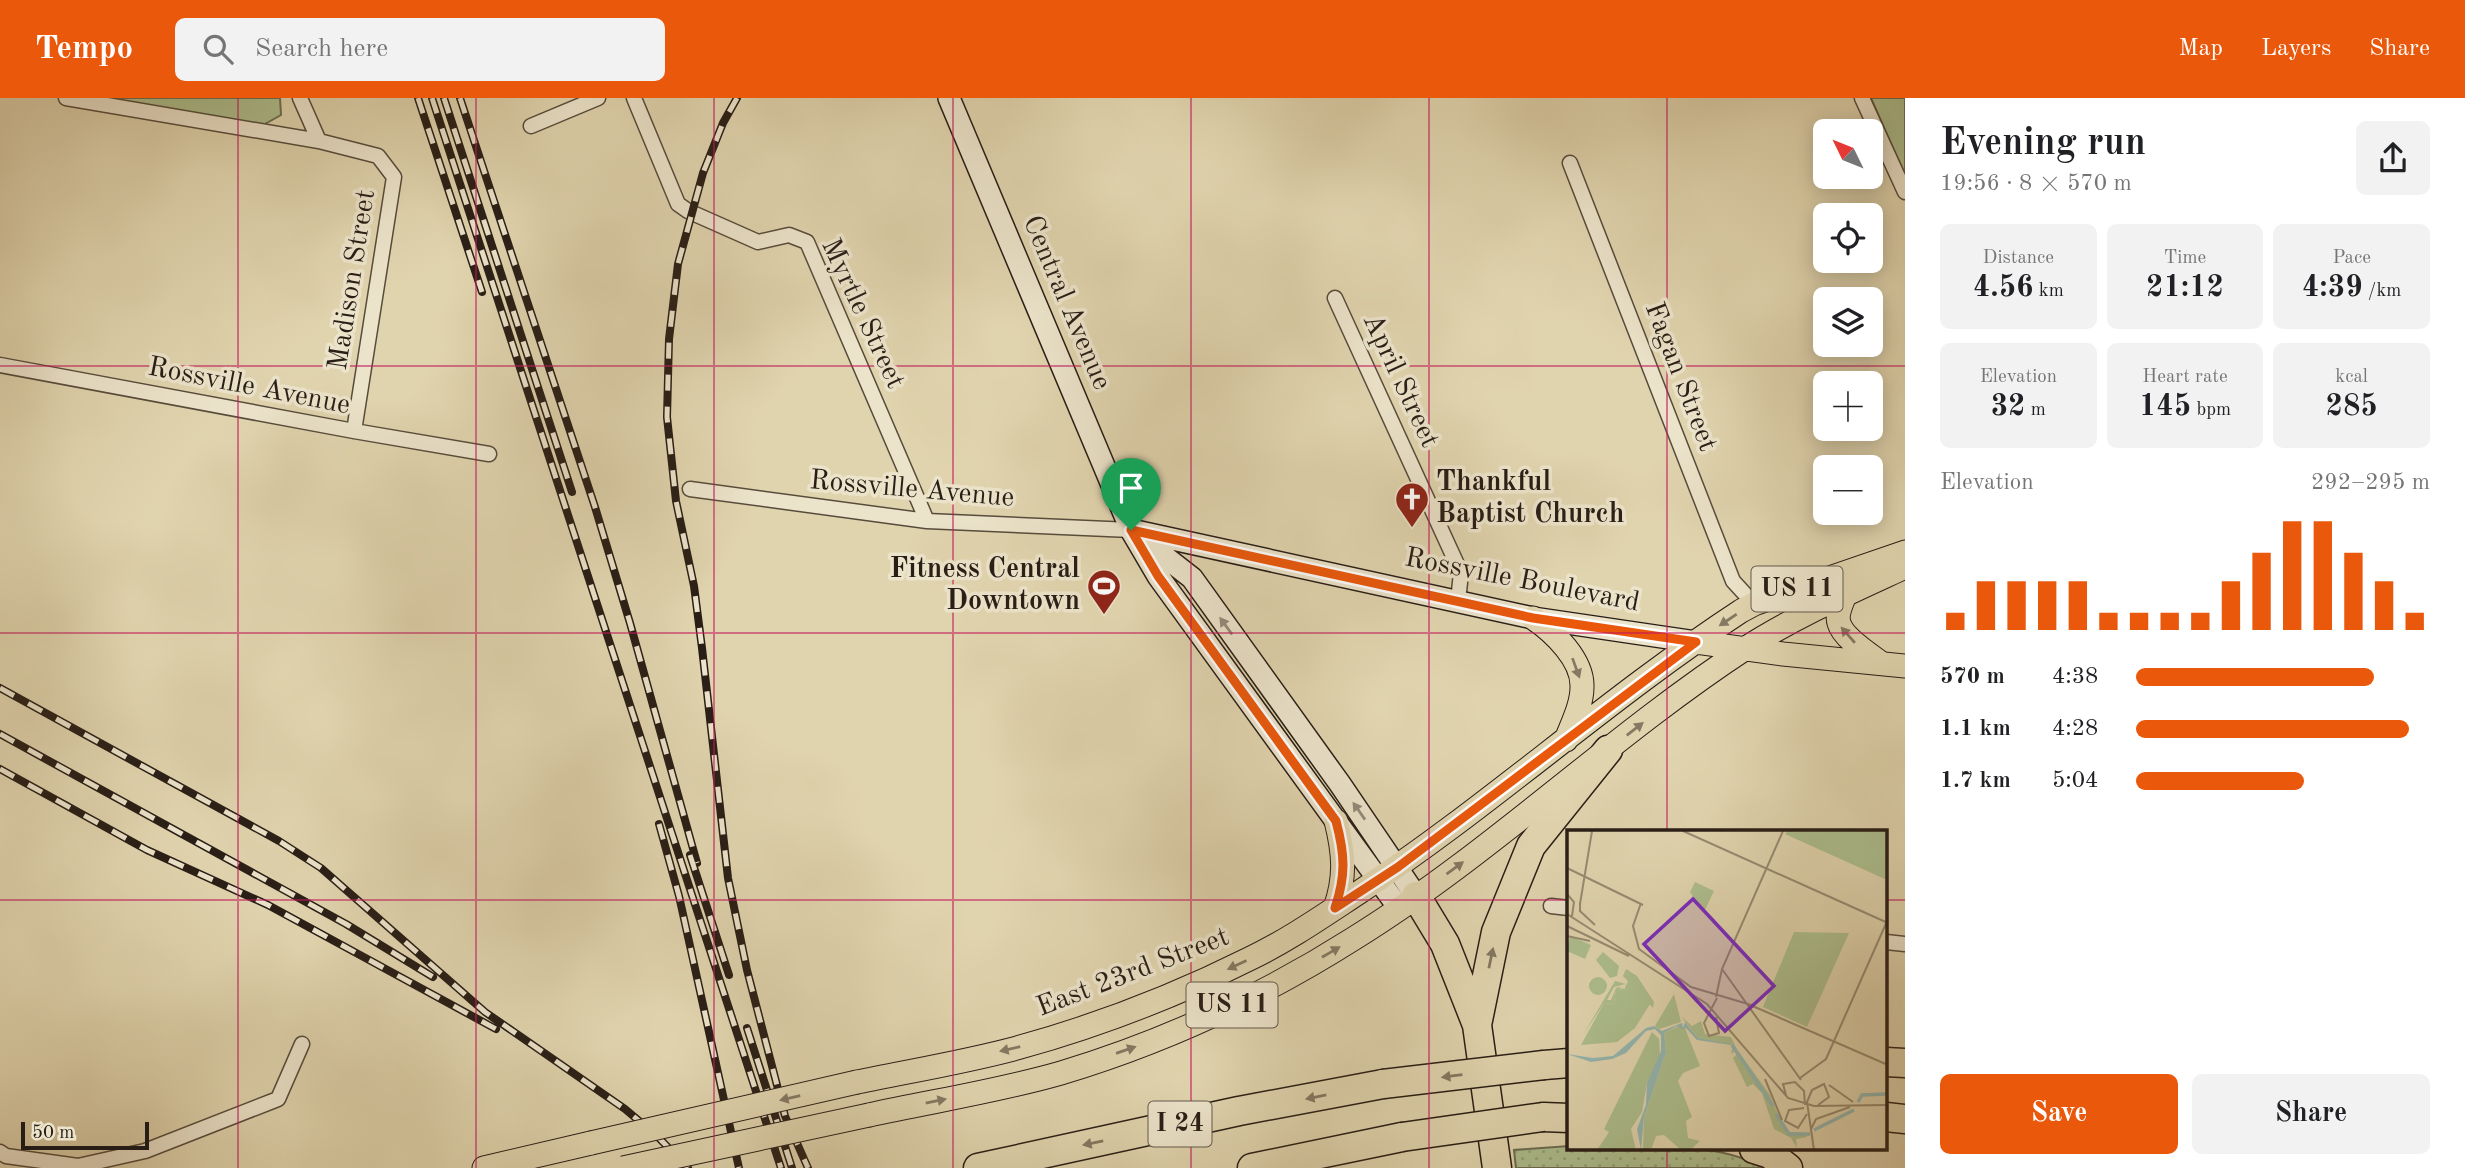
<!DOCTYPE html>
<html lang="en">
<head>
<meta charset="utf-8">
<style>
  :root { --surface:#fff; --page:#f2f2f2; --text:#202124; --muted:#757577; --accent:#ea580c }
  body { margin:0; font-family:"Old Standard TT",serif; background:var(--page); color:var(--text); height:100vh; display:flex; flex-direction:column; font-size:26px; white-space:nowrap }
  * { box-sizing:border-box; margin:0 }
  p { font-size:23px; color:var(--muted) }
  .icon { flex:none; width:38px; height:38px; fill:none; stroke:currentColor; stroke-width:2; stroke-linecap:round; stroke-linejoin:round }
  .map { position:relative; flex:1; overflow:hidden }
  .drawer { display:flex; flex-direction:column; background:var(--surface); width:560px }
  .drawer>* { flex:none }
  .needle { width:46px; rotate:313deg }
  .controls { position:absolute; left:1813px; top:21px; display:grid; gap:14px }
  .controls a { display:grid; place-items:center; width:70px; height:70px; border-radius:10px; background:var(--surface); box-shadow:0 4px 18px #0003; font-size:35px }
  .scale { position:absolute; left:21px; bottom:18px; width:128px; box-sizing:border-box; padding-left:7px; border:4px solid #291e16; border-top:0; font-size:19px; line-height:24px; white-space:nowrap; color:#291e16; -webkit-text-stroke:5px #ebe3ca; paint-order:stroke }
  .pin { position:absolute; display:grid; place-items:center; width:60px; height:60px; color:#fff; margin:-72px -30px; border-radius:50% 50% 50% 0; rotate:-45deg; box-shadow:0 0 7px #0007 }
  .pin .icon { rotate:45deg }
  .round { display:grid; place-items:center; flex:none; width:74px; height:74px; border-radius:10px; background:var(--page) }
  .head { display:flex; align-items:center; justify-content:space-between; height:119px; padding:0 35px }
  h1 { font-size:38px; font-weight:700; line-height:52px }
  .metrics { display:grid; grid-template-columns:repeat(3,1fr); gap:10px; height:119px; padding:7px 35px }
  .metrics div { display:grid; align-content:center; border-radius:10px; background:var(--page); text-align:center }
  .metrics b { font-size:30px; font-weight:700 }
  .metrics small { font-size:19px; font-weight:400 }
  .metrics p { font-size:19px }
  .chart { height:196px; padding:14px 35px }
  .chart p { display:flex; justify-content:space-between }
  .chart svg { width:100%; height:126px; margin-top:7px; stroke:var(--accent); stroke-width:6 }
  .primary-button { display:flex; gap:14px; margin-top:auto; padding:14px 35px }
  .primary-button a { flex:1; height:80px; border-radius:10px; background:var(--accent); color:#fff; font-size:28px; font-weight:700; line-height:80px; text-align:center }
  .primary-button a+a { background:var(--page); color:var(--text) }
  ul { padding:0 35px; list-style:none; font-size:23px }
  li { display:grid; grid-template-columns:112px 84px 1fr; align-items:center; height:52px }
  li i { height:18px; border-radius:9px; background:var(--accent) }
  header { display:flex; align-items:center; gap:42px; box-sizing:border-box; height:98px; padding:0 35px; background:var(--accent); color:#fff }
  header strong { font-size:33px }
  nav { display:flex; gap:38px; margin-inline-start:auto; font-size:24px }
  .search { width:490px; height:63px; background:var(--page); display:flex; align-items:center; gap:18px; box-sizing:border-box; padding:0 24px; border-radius:10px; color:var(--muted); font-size:26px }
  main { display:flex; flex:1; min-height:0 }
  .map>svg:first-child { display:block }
</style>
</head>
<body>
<header>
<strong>Tempo</strong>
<div class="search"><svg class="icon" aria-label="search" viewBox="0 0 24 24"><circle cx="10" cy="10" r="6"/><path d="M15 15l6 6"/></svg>Search here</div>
<nav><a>Map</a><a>Layers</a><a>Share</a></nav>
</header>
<main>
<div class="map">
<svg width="1905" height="1070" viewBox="0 0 1905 1070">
  <defs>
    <pattern id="grass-dots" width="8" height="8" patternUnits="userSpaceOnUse" patternTransform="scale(1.75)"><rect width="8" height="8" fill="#adbe8e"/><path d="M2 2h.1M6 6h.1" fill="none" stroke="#95a37a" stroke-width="1.8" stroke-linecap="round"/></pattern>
  </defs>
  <rect width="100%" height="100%" fill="#e0d4ae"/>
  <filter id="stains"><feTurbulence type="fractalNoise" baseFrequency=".00286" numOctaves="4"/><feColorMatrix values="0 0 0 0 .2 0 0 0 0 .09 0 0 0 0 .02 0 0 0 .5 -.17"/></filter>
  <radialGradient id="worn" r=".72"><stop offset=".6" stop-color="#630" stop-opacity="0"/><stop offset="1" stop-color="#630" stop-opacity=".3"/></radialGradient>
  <!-- grass -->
  <path fill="url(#grass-dots)" stroke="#6b6e52" stroke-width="2" d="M 1569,1048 L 1569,1051 C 1623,1051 1717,1040 1762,1070 L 1516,1070 L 1514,1052 Z"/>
  <!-- green -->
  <path fill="#adbe8e" stroke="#6b6e52" stroke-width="2" d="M 106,0 L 280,0 L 281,17 L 263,27 Z
    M 1871,0 L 1905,0 L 1905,78 Z"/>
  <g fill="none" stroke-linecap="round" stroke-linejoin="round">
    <!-- street casing -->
    <g stroke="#574c3c" stroke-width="17">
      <path id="street" d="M 66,0 L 319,43 L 378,58 L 394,79 L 354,333
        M 300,0 L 319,43
        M 634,0 L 678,106 L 688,113 L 758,144 L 789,137 L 807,144 L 927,423
        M 1862,0 L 1905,94
        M 531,28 L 598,0
        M 1570,65 L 1733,483 L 1754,506
        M 1335,200 L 1461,475 L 1458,503
        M 0,267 L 354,333 L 489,356
        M 690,391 L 927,423 L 1131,432
        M 1551,808 L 1569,810
        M 1886,844 L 1905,846
        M 0,1054 L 6,1058 L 78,1068 L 145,1053 L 278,1001 L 302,946"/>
    </g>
    <!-- secondary casing -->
    <g stroke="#291e16" stroke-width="24">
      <path id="secondary" d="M 949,0 L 1131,432 L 1158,478 L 1399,810
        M 1131,432 L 1533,520 L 1696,544
        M 1142,441 L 1192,480 L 1340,686 L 1416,798"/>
    </g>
    <!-- primary casing -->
    <g stroke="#291e16" stroke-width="25">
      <path id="primary" d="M 1845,497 C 1842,505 1836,516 1839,525 C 1843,540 1869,556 1881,565
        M 1533,520 C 1554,534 1583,562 1582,589 C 1582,607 1572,626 1566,642
        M 1696,544 L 1783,556 L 1905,568
        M 1335,810 C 1346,779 1344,755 1336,723
        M 857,984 C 910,973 965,964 1017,950 C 1097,928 1175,898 1249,861 C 1287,843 1323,818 1358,795 C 1490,708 1608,600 1741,513 L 1754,506 L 1905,454
        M 869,1017 C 933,1003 999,993 1061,975 C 1164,944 1263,898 1353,841 C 1492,755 1610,639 1746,550 C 1796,518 1851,494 1905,469
        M 484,1070 L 591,1045"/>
    </g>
    <!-- highway casing -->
    <g stroke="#291e16" stroke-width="31">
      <path id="highway" d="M 1416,798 L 1445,846 L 1477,927 L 1497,1070
        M 1477,927 L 1496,834 L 1531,748 L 1608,652
        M 1886,964 L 1905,965
        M 1544,967 L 1569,965
        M 1543,1019 L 1569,1020
        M 1886,1019 L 1905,1021
        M 1754,1051 L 1770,1056 L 1788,1070
        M 978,1070 L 1239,1013 L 1383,986
        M 1252,1070 L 1402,1039"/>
    </g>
    <!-- street -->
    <use href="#street" stroke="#ebe3ca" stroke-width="14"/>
    <!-- secondary -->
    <use href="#secondary" stroke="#ebe3ca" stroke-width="21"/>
    <!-- primary -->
    <use href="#primary" stroke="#e0d4ae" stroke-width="23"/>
    <!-- highway -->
    <use href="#highway" stroke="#e0d4ae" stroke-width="28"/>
    <!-- rail casing -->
    <g stroke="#291e16" stroke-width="8">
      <path id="rail" d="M 418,0 L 482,194
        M 432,0 L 781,1070
        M 444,0 L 572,394
        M 460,0 L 595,409 L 630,525 L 697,765
        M 737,0 L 723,25 L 703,75 L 678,166 L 669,241 L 667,319 L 676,403 L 694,488 L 702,550 L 728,780 L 747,872 L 785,1018 L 808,1070
        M 0,590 L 279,743 L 321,770 L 485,914 L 625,1011 L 657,1038 L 688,1070
        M 0,636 L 346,826 L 433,879
        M 0,671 L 147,752 L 268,807 L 496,931
        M 659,726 L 679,798 L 739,1070
        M 690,757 L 729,877
        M 747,930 L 792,1070"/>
    </g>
    <!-- rail -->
    <use href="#rail" stroke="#ebe3ca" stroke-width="5" stroke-dasharray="16" stroke-linecap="butt"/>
    <!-- primary-bridge casing -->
    <g stroke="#291e16" stroke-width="25" stroke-linecap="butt">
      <path id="primary-bridge" d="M 591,1045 L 857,984
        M 623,1070 L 869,1017"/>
    </g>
    <!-- highway-bridge casing -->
    <g stroke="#291e16" stroke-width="31" stroke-linecap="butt">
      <path id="highway-bridge" d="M 1383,986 L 1544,967
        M 1402,1039 L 1543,1019"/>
    </g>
    <!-- primary-bridge -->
    <use href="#primary-bridge" stroke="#e0d4ae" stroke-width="23"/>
    <!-- highway-bridge -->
    <use href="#highway-bridge" stroke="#e0d4ae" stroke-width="28"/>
  </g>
  <!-- one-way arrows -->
  <defs><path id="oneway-solid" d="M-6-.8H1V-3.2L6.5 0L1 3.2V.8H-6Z" transform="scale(1.75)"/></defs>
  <g fill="#847962">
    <use href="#oneway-solid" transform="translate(1728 522) rotate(146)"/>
    <use href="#oneway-solid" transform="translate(1848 537) rotate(-131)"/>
    <use href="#oneway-solid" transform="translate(1576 570) rotate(70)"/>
    <use href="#oneway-solid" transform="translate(1635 631) rotate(-38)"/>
    <use href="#oneway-solid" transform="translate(1455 770) rotate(-36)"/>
    <use href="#oneway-solid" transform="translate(1331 854) rotate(-30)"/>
    <use href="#oneway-solid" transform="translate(1491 860) rotate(-78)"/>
    <use href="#oneway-solid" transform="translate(1237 867) rotate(155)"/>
    <use href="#oneway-solid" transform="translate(1010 951) rotate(167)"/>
    <use href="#oneway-solid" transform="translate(1126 952) rotate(-19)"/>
    <use href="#oneway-solid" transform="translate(1452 978) rotate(173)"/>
    <use href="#oneway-solid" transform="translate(1316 999) rotate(169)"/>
    <use href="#oneway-solid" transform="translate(790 1000) rotate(167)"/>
    <use href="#oneway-solid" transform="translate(936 1003) rotate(-12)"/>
    <use href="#oneway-solid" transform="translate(1093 1045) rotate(168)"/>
  </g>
  <g fill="#948a79">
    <use href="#oneway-solid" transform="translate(1226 528) rotate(-126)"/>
    <use href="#oneway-solid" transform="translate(1359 713) rotate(-125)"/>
  </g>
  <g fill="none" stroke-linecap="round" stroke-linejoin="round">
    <!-- route casing -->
    <g stroke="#fff" stroke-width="14">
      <path id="route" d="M 1131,432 L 1533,520 L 1696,544 L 1398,769 L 1335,810 C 1346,777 1345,757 1336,723 L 1158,478 Z"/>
    </g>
    <!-- route -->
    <use href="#route" stroke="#ea580c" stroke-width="9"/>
  </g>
  <!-- grid -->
  <path fill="none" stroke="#c2185b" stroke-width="2" stroke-opacity="0.55" d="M 238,0 L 238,1070M 476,0 L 476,1070M 714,0 L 714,1070M 953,0 L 953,1070M 1191,0 L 1191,1070M 1429,0 L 1429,1070M 1667,0 L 1667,734M 0,268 L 1905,268M 0,535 L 1905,535M 0,802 L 1569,802M 1886,802 L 1905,802M 1667,1051 L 1667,1070"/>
  <!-- icons -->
  <defs>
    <g id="church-pin" transform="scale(1.75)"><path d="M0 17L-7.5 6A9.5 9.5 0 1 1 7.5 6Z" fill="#8f2418" stroke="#ebe3ca"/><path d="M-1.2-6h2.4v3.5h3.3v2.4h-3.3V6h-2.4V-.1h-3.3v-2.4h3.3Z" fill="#fff"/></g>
    <g id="stadium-pin" transform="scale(1.75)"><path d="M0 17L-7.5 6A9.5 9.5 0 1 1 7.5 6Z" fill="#8f2418" stroke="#ebe3ca"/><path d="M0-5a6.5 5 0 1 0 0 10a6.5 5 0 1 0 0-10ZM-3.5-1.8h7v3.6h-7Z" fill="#fff"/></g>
  </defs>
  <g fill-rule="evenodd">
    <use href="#church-pin" x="1412" y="401"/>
    <use href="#stadium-pin" x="1104" y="488"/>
  </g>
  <g text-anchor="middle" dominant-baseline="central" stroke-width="7" stroke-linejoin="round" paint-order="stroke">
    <!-- shield labels -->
    <g fill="#ebe3ca" stroke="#63594c" stroke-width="2">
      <rect x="1751.5" y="468.5" width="91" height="45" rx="5"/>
      <rect x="1186.5" y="884.5" width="91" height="45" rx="5"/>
      <rect x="1148.5" y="1003.5" width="63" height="45" rx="5"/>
    </g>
    <g font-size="26" font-weight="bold" fill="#291e16">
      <text x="1797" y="491">US 11</text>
      <text x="1232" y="907">US 11</text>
      <text x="1180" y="1026">I 24</text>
    </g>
    <!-- street labels -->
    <g font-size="28" fill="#291e16" stroke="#ebe3ca">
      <text transform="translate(353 182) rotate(-81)">Madison Street</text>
      <text transform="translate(1066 205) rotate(67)">Central Avenue</text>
      <text transform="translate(862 216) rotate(65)">Myrtle Street</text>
      <text transform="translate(1680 279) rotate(69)">Fagan Street</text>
      <text transform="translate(1400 283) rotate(65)">April Street</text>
      <text transform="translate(249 289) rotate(11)">Rossville Avenue</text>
      <text transform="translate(912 392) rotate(5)">Rossville Avenue</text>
      <text transform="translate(1522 483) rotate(11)">Rossville Boulevard</text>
      <text transform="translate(1133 875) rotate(-21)">East 23rd Street</text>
    </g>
    <!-- poi labels -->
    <g font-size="28" font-weight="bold" fill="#291e16" stroke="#ebe3ca" text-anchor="start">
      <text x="1436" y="385">Thankful<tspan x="1436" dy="32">Baptist Church</tspan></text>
      <text x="1080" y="472" text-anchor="end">Fitness Central<tspan x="1080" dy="32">Downtown</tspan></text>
    </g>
  </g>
  <!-- overview -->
  <g transform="translate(1567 732)">
    <rect width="320" height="320" fill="#e0d4ae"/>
    <path d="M 3,106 L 24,115 L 18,129 L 0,121 ZM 62,149 L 83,174 L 68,198 L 50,212 L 14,215 L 37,173 L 47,174 L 49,159 L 57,160 Z" fill="#adbe8e"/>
    <path d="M 59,139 L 70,146 L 87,172 L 86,178 L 56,146 ZM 48,151 L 59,154 L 47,157 L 40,170 L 44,170 L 49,158 L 52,157 L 55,159 L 57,158 L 57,160 L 49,159 L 47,174 L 37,173 L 16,205 ZM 107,164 L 114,192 L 92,199 L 88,196 ZM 114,186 L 125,196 L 134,191 L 138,204 L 164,207 L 170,220 L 164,224 L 166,215 L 131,208 ZM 112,196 L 118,198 L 133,236 L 116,243 L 111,251 L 125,287 L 119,291 L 121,308 L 133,311 L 123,320 L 114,320 L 97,305 L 89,306 L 84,320 L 76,319 L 77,287 L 99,222 L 97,203 ZM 85,202 L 92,209 L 93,227 L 80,253 L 75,282 L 64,299 L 69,320 L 30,320 L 42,302 L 37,299 ZM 172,222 L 203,265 L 215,294 L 223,302 L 239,303 L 240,307 L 229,309 L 230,318 L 224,308 L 207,299 L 195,263 L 186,254 L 180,257 L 166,228 Z" fill="#adbe8e"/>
    <path d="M 220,1 L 320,1 L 320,50 L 218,4 Z" fill="#adbe8e"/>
    <path d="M 128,52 L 147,61 L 137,82 L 123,62 ZM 227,102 L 282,103 L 240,197 L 196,177 ZM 36,122 L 52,136 L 50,146 L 43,148 L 29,130 ZM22 156a9 9 0 1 1 18 0a9 9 0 1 1-18 0Z" fill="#adbe8e"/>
    <path d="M 118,192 L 131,208 L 164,214 L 167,223 L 164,215 L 130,210 L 119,198 L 115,199 L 110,196 L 97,203 L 99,222 L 77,287 L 74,320 L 70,299 L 79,275 L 80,253 L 94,221 L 94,205 L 88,199 L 79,201 L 59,223 L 45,229 L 24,232 L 0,224 L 26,228 L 46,226 L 79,198 L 87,196 L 95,201 L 115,193 L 116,198 Z" fill="#94b7b0"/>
    <path fill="none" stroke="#94b7b0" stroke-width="3.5" d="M 165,215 L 206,276M 291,272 L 295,265 L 321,264M 209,284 L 222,304 L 243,304M 247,300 L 287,280"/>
    <path fill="none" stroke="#978b71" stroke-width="2" d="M 116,1 L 321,93M 0,38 L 76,75M 0,64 L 7,72 L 5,86M 13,72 L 13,81 L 28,95M 74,73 L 66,96 L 72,119 L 124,157 L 181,174 L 321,235M 13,74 L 25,1M 0,84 L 140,174 L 221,268 L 247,276 L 321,275M 0,96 L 62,126M 0,106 L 23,111M 155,139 L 234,250M 149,167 L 155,139 L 216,1M 149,187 L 152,203 L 142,206 L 137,193 L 150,168M 233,248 L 259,229 L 321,89M 198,249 L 215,290M 262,255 L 286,272M 219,265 L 216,254 L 228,252 L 237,261 L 238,275M 237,278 L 222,280 L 218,291 L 231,298 L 240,284M 244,299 L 249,289 L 283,277M 247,320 L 240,272 L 245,260 L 257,254 L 262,267 L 251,275"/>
    <path fill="#7b2cbf" fill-opacity="0.15" stroke="#7b2cbf" stroke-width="3.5" d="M 126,69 L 207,156 L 158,201 L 77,114 Z"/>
    <rect width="320" height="320" fill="none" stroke="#291e16" stroke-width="3.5"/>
  </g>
  <rect width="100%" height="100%" filter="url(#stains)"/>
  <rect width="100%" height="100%" fill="url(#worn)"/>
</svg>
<div class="controls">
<a><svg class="needle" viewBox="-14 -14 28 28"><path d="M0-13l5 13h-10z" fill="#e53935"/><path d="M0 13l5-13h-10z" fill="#757577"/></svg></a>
<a><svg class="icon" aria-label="locate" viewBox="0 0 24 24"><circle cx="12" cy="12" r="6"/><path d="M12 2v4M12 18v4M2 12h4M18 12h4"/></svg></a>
<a><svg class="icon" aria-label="layers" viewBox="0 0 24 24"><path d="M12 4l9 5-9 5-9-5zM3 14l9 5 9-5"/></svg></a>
<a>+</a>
<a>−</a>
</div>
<div class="scale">50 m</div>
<div class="pin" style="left:1131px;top:432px;background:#1e9e55"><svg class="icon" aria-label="arrive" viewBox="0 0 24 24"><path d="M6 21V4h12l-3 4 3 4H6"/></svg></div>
</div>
<section class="drawer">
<div class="head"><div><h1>Evening run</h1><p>19:56 · 8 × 570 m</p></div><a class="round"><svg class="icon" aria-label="share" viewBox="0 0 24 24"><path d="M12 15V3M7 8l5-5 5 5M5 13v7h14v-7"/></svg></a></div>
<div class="metrics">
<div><p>Distance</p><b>4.56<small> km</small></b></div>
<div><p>Time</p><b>21:12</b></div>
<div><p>Pace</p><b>4:39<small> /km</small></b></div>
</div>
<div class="metrics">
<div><p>Elevation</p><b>32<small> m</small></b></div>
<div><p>Heart rate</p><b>145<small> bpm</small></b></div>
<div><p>kcal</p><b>285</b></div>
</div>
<div class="chart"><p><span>Elevation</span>292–295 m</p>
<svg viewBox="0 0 160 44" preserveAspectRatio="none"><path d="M5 44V38M15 44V27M25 44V27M35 44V27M45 44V27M55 44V38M65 44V38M75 44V38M85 44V38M95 44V27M105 44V17M115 44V6M125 44V6M135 44V17M145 44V27M155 44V38"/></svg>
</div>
<ul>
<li><b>570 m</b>4:38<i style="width:81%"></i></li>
<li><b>1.1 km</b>4:28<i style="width:93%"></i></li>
<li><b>1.7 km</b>5:04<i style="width:57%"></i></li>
</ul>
<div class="primary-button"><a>Save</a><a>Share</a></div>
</section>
</main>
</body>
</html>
